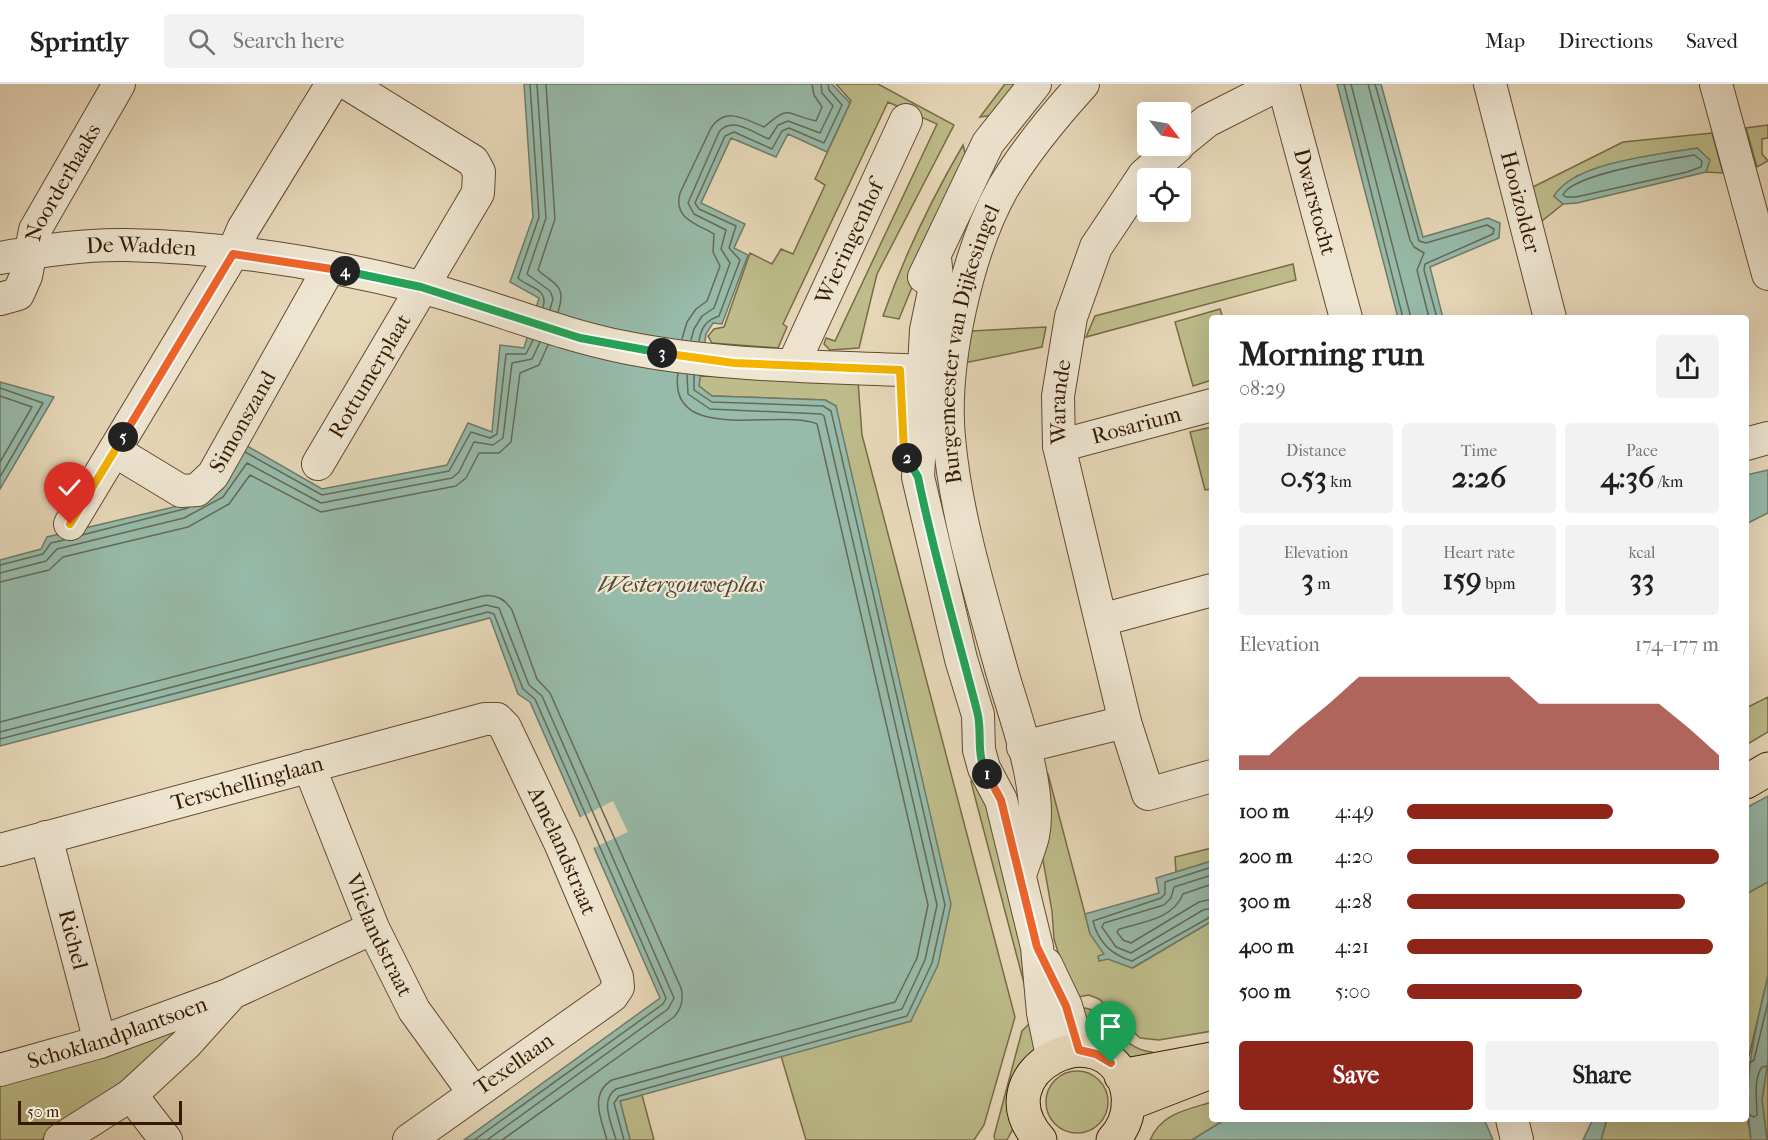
<!DOCTYPE html>
<html lang="en">
<head>
<meta charset="utf-8">
<style>
  :root { --surface:#fff; --page:#f2f2f2; --text:#202124; --muted:#757577; --line:#e0e0e0; --accent:#8f2418 }
  body { margin:0; font-family:"IM FELL French Canon",serif; background:var(--page); color:var(--text); height:100vh; display:flex; flex-direction:column; font-size:22px; white-space:nowrap }
  * { box-sizing:border-box; margin:0 }
  p { font-size:20px; color:var(--muted) }
  .icon { flex:none; width:33px; height:33px; fill:none; stroke:currentColor; stroke-width:2; stroke-linecap:round; stroke-linejoin:round }
  .map { position:relative; flex:1; overflow:hidden }
  .sheet { position:absolute; left:1209px; top:231px; width:540px; height:807px; display:flex; flex-direction:column; background:var(--surface); border-radius:6px; box-shadow:0 6px 24px #0002 }
  .sheet>* { flex:none }
  .needle { width:39px; rotate:121deg }
  .buttons { position:absolute; left:1137px; top:18px; display:grid; gap:12px }
  .buttons a { display:grid; place-items:center; width:54px; height:54px; border-radius:6px; background:var(--surface); box-shadow:0 6px 24px #0002; font-size:30px }
  .scale { position:absolute; left:18px; bottom:15px; width:164px; box-sizing:border-box; padding-left:6px; border:3px solid #351a01; border-top:0; font-size:16px; line-height:21px; white-space:nowrap; color:#351a01; -webkit-text-stroke:4px #efe6d2; paint-order:stroke }
  .pin { position:absolute; display:grid; place-items:center; width:51px; height:51px; color:#fff; margin:-62px -26px; border-radius:50% 50% 50% 0; rotate:-45deg; box-shadow:0 0 6px #0007 }
  .pin .icon { rotate:45deg }
  .km { position:absolute; width:30px; height:30px; margin:-15px; border-radius:50%; background:#222; color:#fff; font-size:16px; line-height:30px; text-align:center }
  .round { display:grid; place-items:center; flex:none; width:63px; height:63px; border-radius:6px; background:var(--page) }
  .overview { display:flex; align-items:center; justify-content:space-between; height:102px; padding:0 30px }
  h1 { font-size:33px; font-weight:700; line-height:45px }
  .figures { display:grid; grid-template-columns:repeat(3,1fr); gap:9px; height:102px; padding:6px 30px }
  .figures div { display:grid; align-content:center; border-radius:6px; background:var(--page); text-align:center }
  .figures b { font-size:30px; font-weight:700 }
  .figures small { font-size:16px; font-weight:400 }
  .figures p { font-size:16px }
  .chart { height:168px; padding:12px 30px }
  .chart p { display:flex; justify-content:space-between }
  .chart svg { width:100%; height:108px; margin-top:6px; fill:var(--accent); opacity:.7 }
  .button { display:flex; gap:12px; margin-top:auto; padding:12px 30px }
  .button a { flex:1; height:69px; border-radius:6px; background:var(--accent); color:#fff; font-size:24px; font-weight:700; line-height:69px; text-align:center }
  .button a+a { background:var(--page); color:var(--text) }
  ul { padding:0 30px; list-style:none; font-size:20px }
  li { display:grid; grid-template-columns:96px 72px 1fr; align-items:center; height:45px }
  li i { height:15px; border-radius:8px; background:var(--accent) }
  header { display:flex; align-items:center; gap:36px; box-sizing:border-box; height:84px; padding:0 30px; background:var(--surface); border-bottom:2px solid var(--line) }
  header strong { font-size:28px }
  nav { display:flex; gap:33px; margin-inline-start:auto; font-size:21px }
  .search { width:420px; height:54px; background:var(--page); display:flex; align-items:center; gap:15px; box-sizing:border-box; padding:0 21px; border-radius:6px; color:var(--muted); font-size:22px }
  .map>svg:first-child { display:block }
</style>
</head>
<body>
<header>
<strong>Sprintly</strong>
<div class="search"><svg class="icon" aria-label="search" viewBox="0 0 24 24"><circle cx="10" cy="10" r="6"/><path d="M15 15l6 6"/></svg>Search here</div>
<nav><a>Map</a><a>Directions</a><a>Saved</a></nav>
</header>
<div class="map">
<svg width="1768" height="1056" viewBox="0 0 1768 1056">
  <rect width="100%" height="100%" fill="#e7d8b9"/>
  <filter id="stains"><feTurbulence type="fractalNoise" baseFrequency=".00333" numOctaves="4"/><feColorMatrix values="0 0 0 0 .2 0 0 0 0 .09 0 0 0 0 .02 0 0 0 .5 -.17"/></filter>
  <radialGradient id="worn" r=".72"><stop offset=".6" stop-color="#630" stop-opacity="0"/><stop offset="1" stop-color="#630" stop-opacity=".3"/></radialGradient>
  <!-- green -->
  <path fill="#bdbc8a" stroke="#796b46" stroke-width="1.5" d="M 836,0 L 878,0 L 954,41 L 877,190 L 859,264 L 830,266 L 824,260 L 826,254 L 835,257 L 937,40 L 888,18 L 783,240 L 787,243 L 778,264 L 712,259 L 708,252 L 714,245 L 724,243 L 750,169 L 772,180 L 781,165 L 793,170 L 825,101 L 815,95 L 851,17 Z
    M 1005,0 L 1021,0 L 994,31 L 980,33 Z
    M 1768,41 L 1768,54 L 1762,55 L 1762,70 L 1768,77 L 1757,83 L 1746,44 Z
    M 1712,49 L 1723,89 L 1706,88 L 1709,76 L 1697,64 L 1630,76 L 1577,92 L 1554,112 L 1563,120 L 1542,137 L 1531,104 L 1623,58 Z
    M 963,61 L 966,72 L 899,235 L 883,232 C 904,172 931,116 963,61 Z
    M 1293,180 L 1296,196 L 1086,253 L 1095,232 Z
    M 1220,225 L 1223,234 L 1212,234 L 1212,296 L 1193,302 L 1175,238 Z
    M 1046,243 L 1042,263 L 964,279 L 972,247 Z
    M 700,292 L 858,297 L 862,351 L 1015,933 L 984,1041 L 974,1056 L 806,1056 L 781,972 L 911,937 L 836,322 L 825,316 L 712,312 L 699,302 Z
    M 1212,343 L 1212,405 L 1205,406 L 1190,348 Z
    M 1768,613 L 1768,648 L 1746,661 L 1746,624 Z
    M 979,689 L 1018,833 L 1030,922 L 971,698 L 972,693 Z
    M 1048,690 L 1090,849 L 1108,875 L 1133,884 L 1212,837 L 1212,947 L 1159,956 L 1140,954 L 1099,915 L 1089,911 L 1072,914 L 1054,855 L 1052,827 L 1041,765 L 1037,693 Z
    M 1212,764 L 1212,777 L 1176,788 L 1175,773 Z
    M 1768,798 L 1768,892 L 1748,976 L 1746,999 L 1746,810 Z
    M 1085,924 C 1111,928 1118,965 1152,968 L 1155,973 L 1139,979 C 1108,964 1091,959 1076,927 Z
    M 1030,939 L 1038,961 L 1017,1037 L 1007,1056 L 995,1056 L 994,1052 L 1022,947 Z
    M 189,941 L 136,993 L 41,1056 L 0,1056 L 0,1001 Z
    M 1768,976 L 1768,1056 L 1767,1056 L 1762,1016 Z
    M1046 1018a31 31 0 1 1 62 0a31 31 0 1 1-62 0Z
    M 642,1011 L 654,1056 L 630,1056 L 620,1017 Z
    M 1212,1018 L 1212,1035 L 1226,1035 L 1192,1056 L 1150,1056 C 1162,1029 1186,1026 1212,1018 Z
    M 1746,1024 L 1751,1056 L 1601,1056 L 1607,1035 L 1746,1035 Z"/>
  <!-- water -->
  <path fill="#97bbab" stroke="#707b67" stroke-width="1.5" d="M 524,0 L 832,0 L 850,19 L 827,68 L 788,50 L 776,73 L 731,54 L 701,119 L 745,140 L 734,164 L 748,171 L 722,240 L 713,239 L 706,250 L 699,302 L 712,312 L 825,316 L 836,322 L 951,820 L 938,881 L 911,937 L 620,1017 L 630,1056 L 464,1056 L 660,914 L 530,618 L 518,610 L 490,534 L 0,662 L 0,476 L 41,465 L 47,453 L 178,422 L 215,403 L 242,359 L 322,405 L 447,381 L 468,339 L 492,348 L 500,261 L 524,264 L 539,214 L 510,198 L 533,133 Z
    M 1337,0 L 1381,0 L 1423,153 L 1488,134 L 1500,139 L 1499,154 L 1430,183 L 1443,234 L 1398,234 Z
    M 1697,64 L 1710,76 L 1706,88 L 1577,119 L 1563,120 L 1554,112 C 1574,78 1660,70 1697,64 Z
    M 0,298 L 54,313 L 0,405 Z
    M 1768,386 L 1768,429 L 1746,440 L 1746,391 Z
    M 1768,712 L 1768,798 L 1746,810 L 1746,724 Z
    M 1212,777 L 1212,837 L 1132,884 L 1108,875 L 1099,877 L 1098,872 L 1104,870 L 1090,850 L 1085,830 L 1159,809 L 1156,794 Z
    M 1768,892 L 1768,976 L 1762,1016 L 1767,1056 L 1751,1056 C 1742,993 1754,952 1768,892 Z
    M 1226,1035 L 1484,1035 L 1493,1056 L 1192,1056 Z
    M 1593,1035 L 1607,1035 L 1601,1056 L 1583,1056 Z"/>
  <!-- pier -->
  <path fill="#e7d8b9" d="M 613,717 L 628,748 L 593,764 L 579,734 Z"/>
  <g fill="none" stroke-linecap="round" stroke-linejoin="round">
    <!-- shore -->
    <path stroke="#666a56" stroke-width="1.5" d="M 530,0 L 539,133 L 518,194 C 528,204 549,204 543,223
      M 537,0 L 546,134 L 527,190 L 550,207 L 553,215 L 550,225
      M 546,0 L 555,135 L 538,186 C 554,201 567,200 558,228
      M 1344,0 L 1403,234
      M 1351,0 L 1411,234
      M 1368,0 L 1410,156 L 1414,163 L 1424,169 L 1417,186 L 1429,234
      M 1375,0 L 1419,157 L 1426,159 L 1487,141 L 1494,145 L 1493,150 L 1425,180 L 1424,186 L 1437,234
      M 1694,71 L 1702,77 L 1701,83 L 1687,88 L 1576,113 L 1566,113 L 1563,111 C 1571,90 1671,75 1694,71 Z
      M 682,255 L 687,238 L 696,225 L 707,217 L 720,182 L 713,168 L 714,150 C 697,140 673,135 680,109 L 711,44 C 725,22 745,35 764,43 C 792,19 785,31 816,37 L 822,23 L 814,11 L 812,0
      M 691,256 L 694,245 L 702,232 L 714,224 L 730,179 L 721,165 L 726,146 L 694,130 L 688,119 L 719,48 C 732,31 753,49 769,55 L 778,41 L 788,37 L 820,49 L 833,22 L 822,9 L 821,0
      M 699,257 C 701,243 707,236 719,232 L 740,176 L 729,164 L 736,142 L 699,125 L 695,119 L 725,52 L 734,48 L 772,65 L 782,47 L 789,44 L 824,59 L 842,21 L 829,6 L 828,0
      M 0,304 L 43,319 L 0,393
      M 0,312 L 32,323 L 0,378
      M 245,368 L 322,411 L 449,387 L 471,348 L 490,354 L 497,350 L 506,270 L 526,270 L 533,256
      M 82,451 L 188,424
      M 0,481 L 43,470 L 51,459 L 64,456
      M 0,489 L 46,477 L 57,465 L 184,434 L 223,413 L 247,379 L 321,419 L 452,394 L 459,388 L 474,358 L 493,361 L 503,354 L 512,279 L 532,275 L 540,258
      M 0,498 L 49,486 L 63,473 L 188,443 L 229,420 L 250,391 L 321,428 L 456,402 L 466,394 L 479,369 L 499,369 L 511,358 L 520,289 L 539,281 L 548,261
      M 0,638 L 483,512 C 496,510 505,515 512,526 L 537,595 L 550,609 L 681,904 C 684,915 682,924 674,933 L 502,1056
      M 0,648 L 486,521 L 499,524 L 529,601 L 542,612 L 674,914 L 668,925 L 487,1056
      M 0,655 L 488,528 L 494,530 L 523,605 L 535,615 L 666,914 L 663,920 L 474,1056
      M 1212,783 L 1165,798 L 1165,810 L 1161,814 L 1093,837 C 1098,858 1112,871 1132,877 L 1212,832
      M 1212,791 L 1174,803 L 1171,814 L 1164,821 L 1104,839 L 1102,843 L 1116,863 L 1131,869 L 1203,826 L 1212,824
      M 1212,800 L 1183,810 C 1173,835 1143,838 1119,845 L 1117,848 L 1123,856 L 1131,859 L 1199,818 L 1212,815
      M 1746,981 L 1754,976 L 1768,918
      M 1746,1029 L 1754,1033 L 1757,1031 C 1757,1017 1753,995 1762,983 L 1768,982
      M 607,1056 C 601,1035 589,1010 612,996 L 895,918 L 917,874 L 928,821 L 817,340 C 781,324 667,362 678,289
      M 616,1056 C 612,1040 599,1016 616,1005 L 902,925 L 925,876 L 937,821 L 824,332 L 821,330 L 710,325 L 688,310 L 687,291
      M 624,1056 L 614,1019 L 619,1012 L 907,932 L 932,879 L 945,821 L 831,327 L 823,322 L 712,318 L 694,306 L 694,291"/>
    <!-- minor casing -->
    <g stroke="#624a2f" stroke-width="34">
      <g id="minor">
        <path id="s1" d="M 1283,0 L 1346,234"/>
        <path id="s2" d="M 1490,0 L 1550,234"/>
        <path d="M 1716,0 L 1768,190"/>
        <path d="M 1180,59 L 1207,37 L 1280,0"/>
        <path id="s3" d="M 0,174 C 41,167 85,160 126,161 C 224,163 325,179 420,203 C 488,220 553,249 623,263 C 721,283 822,282 923,287"/>
        <path d="M 935,174 L 937,193 L 926,246 L 918,393 L 961,575 L 978,631 L 979,666 L 984,684 L 1001,716 L 1037,863 L 1043,929 L 1052,972"/>
        <path d="M 924,193 L 988,59 L 1035,0"/>
        <path id="s4" d="M 0,215 L 18,210 L 26,192 L 35,146 L 119,0"/>
        <path id="s5" d="M 793,281 L 906,36"/>
        <path d="M 1746,360 L 1768,354"/>
        <path id="s6" d="M 1059,362 L 1212,321"/>
        <path id="s7" d="M 115,367 L 181,407 L 197,406 L 213,391 L 329,184"/>
        <path id="s8" d="M 318,380 L 478,109 L 479,88 L 473,77 L 348,0"/>
        <path d="M 70,440 L 233,169 L 243,145 L 332,0"/>
        <path d="M 1101,536 L 1212,506"/>
        <path id="s9" d="M 1125,638 L 1059,362 L 1058,312 L 1071,233 L 1096,163 L 1144,91 L 1178,62"/>
        <path d="M 1023,663 L 1125,638 L 1148,710 L 1212,692"/>
        <path id="s10" d="M 309,682 L 373,844 L 414,926 L 474,1009"/>
        <path id="s11" d="M 46,753 L 100,958"/>
        <path id="s12" d="M 0,766 L 485,635 L 497,635 L 505,643 L 561,761 L 617,893 L 618,903 L 612,912 L 409,1056"/>
        <path id="s13" d="M 1020,791 C 1024,778 1030,765 1033,752 C 1043,703 1014,631 1001,584 C 980,508 956,432 949,354 C 942,281 967,168 1003,104 C 1025,67 1054,32 1083,0"/>
        <path d="M 1046,880 L 1066,922 L 1079,966"/>
        <path id="s14" d="M 0,986 L 100,958 L 228,911"/>
        <path d="M 131,1011 L 166,1056"/>
        <path d="M 1512,1035 L 1517,1056"/>
        <path d="M 60,1056 L 131,1011 L 186,960 L 232,909 L 373,844"/>
      </g>
    </g>
    <!-- major casing -->
    <g stroke="#351a01" stroke-width="35">
      <path id="major" d="M 1746,698 L 1768,685
        M 1121,992 L 1212,975
        M 1128,1020 L 1208,989
        M 1040,1056 C 978,987 1106,923 1127,1005 C 1131,1024 1126,1042 1113,1056"/>
    </g>
    <!-- minor -->
    <use href="#minor" stroke="#efe6d2" stroke-width="32"/>
    <!-- major -->
    <use href="#major" stroke="#e7d8b9" stroke-width="33"/>
  </g>
  <g fill="none" stroke-linecap="round" stroke-linejoin="round">
    <!-- split-1 casing -->
    <g stroke="#fff" stroke-width="12">
      <path id="split-1" d="M 987,690 L 1001,716 L 1037,863 L 1066,922 L 1079,966 L 1096,970 L 1111,979"/>
    </g>
    <!-- split-2 casing -->
    <g stroke="#fff" stroke-width="12">
      <path id="split-2" d="M 907,374 L 918,393 C 934,472 957,549 977,627 C 983,648 975,669 987,690"/>
    </g>
    <!-- split-3 casing -->
    <g stroke="#fff" stroke-width="12">
      <path id="split-3" d="M 662,269 L 734,279 L 900,286 L 904,368 L 907,374"/>
    </g>
    <!-- split-4 casing -->
    <g stroke="#fff" stroke-width="12">
      <path id="split-4" d="M 345,187 L 421,203 L 580,254 L 662,269"/>
    </g>
    <!-- split-5 casing -->
    <g stroke="#fff" stroke-width="12">
      <path id="split-5" d="M 123,353 L 233,170 L 345,187"/>
    </g>
    <!-- split-6 casing -->
    <g stroke="#fff" stroke-width="12">
      <path id="split-6" d="M 70,440 L 123,353"/>
    </g>
    <!-- split-1 -->
    <use href="#split-1" stroke="#f0652b" stroke-width="8"/>
    <!-- split-2 -->
    <use href="#split-2" stroke="#22a559" stroke-width="8"/>
    <!-- split-3 -->
    <use href="#split-3" stroke="#f5b400" stroke-width="8"/>
    <!-- split-4 -->
    <use href="#split-4" stroke="#22a559" stroke-width="8"/>
    <!-- split-5 -->
    <use href="#split-5" stroke="#f0652b" stroke-width="8"/>
    <!-- split-6 -->
    <use href="#split-6" stroke="#f5b400" stroke-width="8"/>
  </g>
  <g text-anchor="middle" dominant-baseline="central" stroke-width="4.5" stroke-linejoin="round" paint-order="stroke">
    <!-- street labels -->
    <g font-size="22" fill="#351a01" stroke="#efe6d2">
      <text stroke="none"><textPath href="#s4" startOffset="140">Noorderhaaks</textPath></text>
      <text stroke="none"><textPath href="#s1" startOffset="122">Dwarstocht</textPath></text>
      <text stroke="none"><textPath href="#s2" startOffset="122">Hooizolder</textPath></text>
      <text stroke="none"><textPath href="#s5" startOffset="135">Wieringenhof</textPath></text>
      <text stroke="none"><textPath href="#s3" startOffset="142">De Wadden</textPath></text>
      <text stroke="none"><textPath href="#s13" startOffset="546">Burgemeester van Dijkesingel</textPath></text>
      <text stroke="none"><textPath href="#s8" startOffset="102">Rottumerplaat</textPath></text>
      <text stroke="none"><textPath href="#s9" startOffset="328">Warande</textPath></text>
      <text stroke="none"><textPath href="#s7" startOffset="176">Simonszand</textPath></text>
      <text stroke="none"><textPath href="#s6" startOffset="80">Rosarium</textPath></text>
      <text stroke="none"><textPath href="#s12" startOffset="256">Terschellinglaan</textPath></text>
      <text stroke="none"><textPath href="#s12" startOffset="662">Amelandstraat</textPath></text>
      <text stroke="none"><textPath href="#s10" startOffset="183">Vlielandstraat</textPath></text>
      <text stroke="none"><textPath href="#s11" startOffset="106">Richel</textPath></text>
      <text stroke="none"><textPath href="#s14" startOffset="123">Schoklandplantsoen</textPath></text>
      <text transform="translate(514 980) rotate(-35)">Texellaan</text>
    </g>
    <!-- water labels -->
    <g font-size="24" font-style="italic" fill="#524a34" stroke="#efe6d2">
      <text x="681" y="500">Westergouweplas</text>
    </g>
  </g>
  <rect width="100%" height="100%" filter="url(#stains)"/>
  <rect width="100%" height="100%" fill="url(#worn)"/>
</svg>
<div class="buttons">
<a><svg class="needle" viewBox="-14 -14 28 28"><path d="M0-13l5 13h-10z" fill="#e53935"/><path d="M0 13l5-13h-10z" fill="#757577"/></svg></a>
<a><svg class="icon" aria-label="locate" viewBox="0 0 24 24"><circle cx="12" cy="12" r="6"/><path d="M12 2v4M12 18v4M2 12h4M18 12h4"/></svg></a>
</div>
<div class="scale">50 m</div>
<div class="pin" style="left:1111px;top:979px;background:#1e9e55"><svg class="icon" aria-label="arrive" viewBox="0 0 24 24"><path d="M6 21V4h12l-3 4 3 4H6"/></svg></div>
<div class="pin" style="left:70px;top:440px;background:#d93025"><svg class="icon" aria-label="check" viewBox="0 0 24 24"><path d="M5 12l5 5 9-10"/></svg></div>
<b class="km" style="left:987px;top:690px">1</b>
<b class="km" style="left:907px;top:374px">2</b>
<b class="km" style="left:662px;top:269px">3</b>
<b class="km" style="left:345px;top:187px">4</b>
<b class="km" style="left:123px;top:353px">5</b>
<section class="sheet">
<div class="overview"><div><h1>Morning run</h1><p>08:29</p></div><a class="round"><svg class="icon" aria-label="share" viewBox="0 0 24 24"><path d="M12 15V3M7 8l5-5 5 5M5 13v7h14v-7"/></svg></a></div>
<div class="figures">
<div><p>Distance</p><b>0.53<small> km</small></b></div>
<div><p>Time</p><b>2:26</b></div>
<div><p>Pace</p><b>4:36<small> /km</small></b></div>
</div>
<div class="figures">
<div><p>Elevation</p><b>3<small> m</small></b></div>
<div><p>Heart rate</p><b>159<small> bpm</small></b></div>
<div><p>kcal</p><b>33</b></div>
</div>
<div class="chart"><p><span>Elevation</span>174–177 m</p>
<svg viewBox="0 0 160 44" preserveAspectRatio="none"><path d="M0 44V38L10 38L20 27L30 17L40 6L50 6L60 6L70 6L80 6L90 6L100 17L110 17L120 17L130 17L140 17L150 27L160 38V44z"/></svg>
</div>
<ul>
<li><b>100 m</b>4:49<i style="width:66%"></i></li>
<li><b>200 m</b>4:20<i style="width:100%"></i></li>
<li><b>300 m</b>4:28<i style="width:89%"></i></li>
<li><b>400 m</b>4:21<i style="width:98%"></i></li>
<li><b>500 m</b>5:00<i style="width:56%"></i></li>
</ul>
<div class="button"><a>Save</a><a>Share</a></div>
</section>
</div>
</body>
</html>
